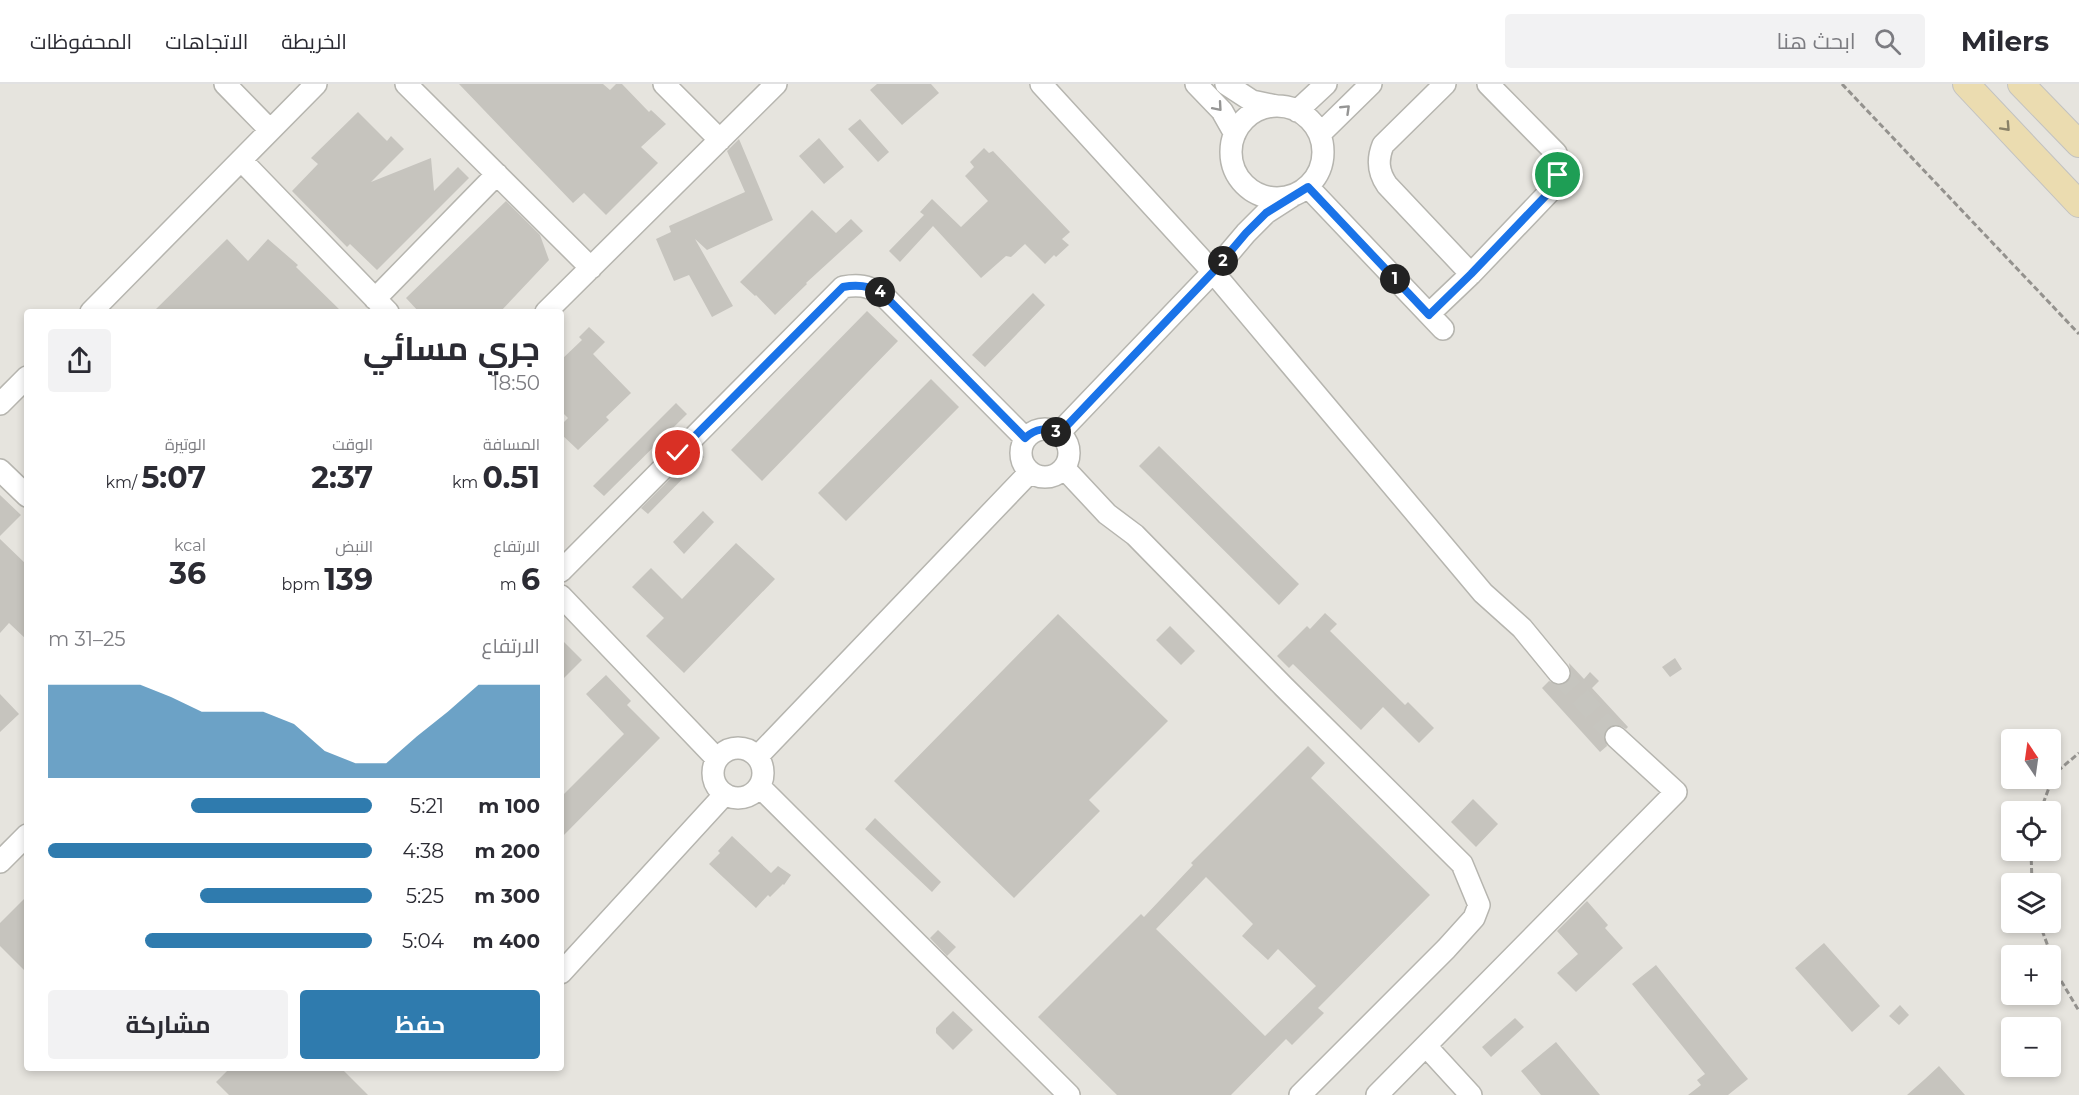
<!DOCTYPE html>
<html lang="ar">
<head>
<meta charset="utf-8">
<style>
  :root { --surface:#fff; --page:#f2f2f3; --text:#2b2b33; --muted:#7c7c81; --line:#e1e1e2; --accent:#2f7bae }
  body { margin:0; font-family:Montserrat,Cairo,sans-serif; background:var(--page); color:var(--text); direction:rtl; height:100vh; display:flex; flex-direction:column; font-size:22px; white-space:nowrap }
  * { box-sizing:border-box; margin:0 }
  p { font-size:20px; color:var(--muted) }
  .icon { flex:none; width:33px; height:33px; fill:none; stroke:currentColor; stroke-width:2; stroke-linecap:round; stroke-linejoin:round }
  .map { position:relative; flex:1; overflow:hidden; direction:ltr }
  .drawer { position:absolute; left:24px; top:225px; width:540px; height:762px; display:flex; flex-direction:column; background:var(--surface); border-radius:6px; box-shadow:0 3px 9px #0003; direction:rtl }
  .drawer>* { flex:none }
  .needle { width:39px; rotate:347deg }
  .fabs { position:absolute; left:2001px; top:645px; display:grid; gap:12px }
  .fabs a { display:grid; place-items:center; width:60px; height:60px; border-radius:6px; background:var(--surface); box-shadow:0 3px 9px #0003; font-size:30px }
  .pin { position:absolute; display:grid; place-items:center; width:51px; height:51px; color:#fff; margin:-26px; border:3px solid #fff; border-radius:50%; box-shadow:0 2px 6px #0007 }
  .km { position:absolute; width:30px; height:30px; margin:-15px; border-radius:50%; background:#222; color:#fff; font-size:16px; line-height:30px; text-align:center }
  .round { display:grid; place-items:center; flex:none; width:63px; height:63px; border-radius:6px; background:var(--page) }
  .head { display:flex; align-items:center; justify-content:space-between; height:102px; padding:0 24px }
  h1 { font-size:33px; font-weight:700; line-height:45px }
  .figures { display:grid; grid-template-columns:repeat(3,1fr); gap:9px; height:102px; padding:6px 24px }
  .figures div { display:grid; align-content:center }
  .figures b { font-size:30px; font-weight:700 }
  .figures small { font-size:16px; font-weight:400 }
  .figures p { font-size:16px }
  .chart { height:168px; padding:12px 24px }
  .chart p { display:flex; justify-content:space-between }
  .chart svg { width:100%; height:108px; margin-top:6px; fill:var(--accent); opacity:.7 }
  .button { display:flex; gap:12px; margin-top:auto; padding:12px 24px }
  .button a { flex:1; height:69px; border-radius:6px; background:var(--accent); color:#fff; font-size:24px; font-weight:700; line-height:69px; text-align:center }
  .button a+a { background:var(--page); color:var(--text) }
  ul { padding:0 24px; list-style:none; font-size:20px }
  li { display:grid; grid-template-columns:96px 72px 1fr; align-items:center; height:45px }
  li i { height:15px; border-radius:8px; background:var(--accent) }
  header { display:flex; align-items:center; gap:36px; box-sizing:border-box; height:84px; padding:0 30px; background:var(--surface); border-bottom:2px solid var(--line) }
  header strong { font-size:28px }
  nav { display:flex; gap:33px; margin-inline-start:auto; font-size:21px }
  .search { width:420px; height:54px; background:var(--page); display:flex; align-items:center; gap:15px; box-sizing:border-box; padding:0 21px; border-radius:6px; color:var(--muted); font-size:22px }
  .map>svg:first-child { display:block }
</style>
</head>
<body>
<header>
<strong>Milers</strong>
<div class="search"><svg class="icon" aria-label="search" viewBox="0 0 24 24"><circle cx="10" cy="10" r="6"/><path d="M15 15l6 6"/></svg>ابحث هنا</div>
<nav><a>الخريطة</a><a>الاتجاهات</a><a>المحفوظات</a></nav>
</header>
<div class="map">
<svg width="2079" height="1011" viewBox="0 0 2079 1011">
  <rect width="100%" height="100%" fill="#e6e4de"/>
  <!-- building -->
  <path fill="#c6c4be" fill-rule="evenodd" d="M 459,0 L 603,0 L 610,6 L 616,0 L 622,0 L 649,28 L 651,26 L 666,40 L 641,63 L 658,79 L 606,131 L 584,109 L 573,119 Z
    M 877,0 L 931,0 L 939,9 L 902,41 L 870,6 Z
    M 358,28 L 387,57 L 391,52 L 404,65 L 371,98 L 431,74 L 434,107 L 458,83 L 469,94 L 377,186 L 350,160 L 347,163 L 292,107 L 318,80 L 311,74 Z
    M 860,35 L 889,68 L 878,78 L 848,45 Z
    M 819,54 L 844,83 L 824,100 L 799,72 Z
    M 739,55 L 773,136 L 707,166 L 695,155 L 733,222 L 712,233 L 689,191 L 674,197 L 656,155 L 671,148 L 669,142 L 745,108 L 727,67 Z
    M 984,64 L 989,69 L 993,67 L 1070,148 L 1062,155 L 1069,161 L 1056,173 L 1054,171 L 1045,180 L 1025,160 L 1011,173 L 1006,172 L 981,194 L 933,142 L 900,178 L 889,167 L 924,131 L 920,128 L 932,115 L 961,143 L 988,117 L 965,92 L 974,83 L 970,78 Z
    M 506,117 L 540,151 L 549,176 L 500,228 L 419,228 L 406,214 Z
    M 812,126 L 836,149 L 851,135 L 863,147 L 806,199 L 807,200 L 775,231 L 756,211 L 755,212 L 740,198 Z
    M 227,155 L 248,177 L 268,155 L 298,181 L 296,183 L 342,228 L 153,228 Z
    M 1033,209 L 1045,221 L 985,283 L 972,271 Z
    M 867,227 L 898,257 L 762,397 L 731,366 Z
    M 589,243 L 605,258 L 593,270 L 631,309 L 606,333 L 609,336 L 578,366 L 561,350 L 561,341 L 568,334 L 561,327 L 561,276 L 582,256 L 579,253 Z
    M 931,295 L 959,323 L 846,437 L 818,409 Z
    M 676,319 L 687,330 L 604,412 L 593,402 Z
    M 1159,362 L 1299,500 L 1279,521 L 1139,382 Z
    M 698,367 L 704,373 L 648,430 L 641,424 Z
    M 0,411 L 21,431 L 0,452 Z
    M 703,427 L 714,438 L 684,470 L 673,458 Z
    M 0,455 L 27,481 L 27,556 L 9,539 L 0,549 Z
    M 736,459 L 775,495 L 684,589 L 646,552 L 664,534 L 632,503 L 651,484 L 682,515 Z
    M 1325,529 L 1337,540 L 1330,547 L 1405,621 L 1408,618 L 1434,644 L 1419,659 L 1383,623 L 1361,646 L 1293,580 L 1289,584 L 1277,572 L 1307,542 L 1310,545 Z
    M 1058,530 L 1168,637 L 1089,716 L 1100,727 L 1014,814 L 894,697 Z
    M 1170,542 L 1195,567 L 1181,581 L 1156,556 Z
    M 561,555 L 582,576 L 561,597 Z
    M 1675,574 L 1682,585 L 1670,593 L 1662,583 Z
    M 1569,579 L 1584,595 L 1590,588 L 1599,597 L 1592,604 L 1628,643 L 1626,645 L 1619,641 L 1613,641 L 1607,644 L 1604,651 L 1607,662 L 1600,668 L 1542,604 L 1549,597 L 1560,602 L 1568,598 L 1571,593 Z
    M 606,591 L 631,617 L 627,621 L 660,654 L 561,754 L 561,713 L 624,650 L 586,610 Z
    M 0,610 L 19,630 L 0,648 Z
    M 1308,662 L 1325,679 L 1311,694 L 1430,811 L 1318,924 L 1324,929 L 1292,961 L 1286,955 L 1231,1011 L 1117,1011 L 1038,933 L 1141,830 L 1144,833 L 1193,781 L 1191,779 ZM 1206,793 L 1253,840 L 1242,852 L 1268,876 L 1278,865 L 1316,902 L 1265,952 L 1156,845 Z
    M 1473,715 L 1498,740 L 1476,763 L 1451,738 Z
    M 875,734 L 941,798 L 932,808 L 865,745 Z
    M 732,752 L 771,789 L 778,782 L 791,791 L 784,801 L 783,800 L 770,813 L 768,811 L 756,824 L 709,780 L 720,769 L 718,767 Z
    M 27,812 L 27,889 L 0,862 L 0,839 Z
    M 1587,817 L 1608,841 L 1605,844 L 1623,864 L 1576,908 L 1557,889 L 1578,870 L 1557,847 Z
    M 938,846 L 956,863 L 947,872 L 930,854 Z
    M 1824,859 L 1880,922 L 1852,948 L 1795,884 Z
    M 1656,881 L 1748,995 L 1728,1011 L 1688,1011 L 1701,1001 L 1697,996 L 1705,990 L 1632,900 Z
    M 1900,921 L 1909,931 L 1899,941 L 1889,932 Z
    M 953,927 L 973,946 L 953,966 L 936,949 L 936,944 Z
    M 1515,934 L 1524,943 L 1491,973 L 1482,963 Z
    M 1556,958 L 1566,970 L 1600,1011 L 1541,1011 L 1521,987 Z
    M 1939,982 L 1965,1011 L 1907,1011 L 1925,995 Z
    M 230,984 L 341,984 L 368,1011 L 229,1011 L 216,998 Z"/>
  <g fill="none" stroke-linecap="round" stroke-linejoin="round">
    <!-- minor-tunnel -->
    <path stroke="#c6c5bf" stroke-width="21" stroke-dasharray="21 10" stroke-linecap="butt" d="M 1559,589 L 1616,653"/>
    <!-- minor casing -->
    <g stroke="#b6b5af" stroke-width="24">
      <path id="minor" d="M 225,0 L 270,46
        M 406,0 L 591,184
        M 664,0 L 720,56
        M 1041,0 L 1213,188 L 1483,509 L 1522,544 L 1559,589
        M 1196,0 L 1222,27 L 1235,50
        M 1226,0 L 1252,17 L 1276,22
        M 1445,0 L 1383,61 C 1377,76 1378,88 1387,101 L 1471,190
        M1231 68a46 46 0 1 1 92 0a46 46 0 1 1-92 0Z
        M 1297,27 L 1326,0
        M 1320,50 L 1371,0
        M 241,76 L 388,228
        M 1308,103 L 1443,245
        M 375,215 L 497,90
        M 91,228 L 316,0
        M 546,228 L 776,0
        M 1429,230 L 1471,190 L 1556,101 L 1559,80 L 1556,69 L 1488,0
        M 0,320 L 27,293
        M1021 369a24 24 0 1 1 48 0a24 24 0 1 1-48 0Z
        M 1059,349 L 1213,188 L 1246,149 L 1266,129 L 1294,111
        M 1064,384 L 1107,430 L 1135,451 L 1284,603 L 1462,780 L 1479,821 L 1474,834 L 1446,865 L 1300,1011
        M 0,386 L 27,412
        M 561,487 L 843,203 C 859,200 867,202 881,209 L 1025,354
        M 561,512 L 717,675
        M713 689a25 25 0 1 1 50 0a25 25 0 1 1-50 0Z
        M 758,672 L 1030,388
        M 760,703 L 1069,1011
        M 0,778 L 27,751
        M 561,889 L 725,710
        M 1426,962 L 1471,1011
        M 1377,1011 L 1676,708 L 1616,653"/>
    </g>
    <!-- major casing -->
    <g stroke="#c2c2c1" stroke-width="28">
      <path id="major" d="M 1966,0 L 2079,120
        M 2021,0 L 2079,60"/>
    </g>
    <!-- path -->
    <path stroke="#94928e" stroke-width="3" stroke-dasharray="6 3" stroke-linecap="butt" d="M 1842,0 L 2079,250
      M 2040,728 L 2054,690 L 2079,669
      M 2031,766 L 2032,800
      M 2039,838 L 2060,895 L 2079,927"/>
    <!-- minor -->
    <use href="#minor" stroke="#fff" stroke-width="21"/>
    <!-- major -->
    <use href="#major" stroke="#ebdcb0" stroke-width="26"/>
  </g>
  <!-- one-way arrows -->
  <defs><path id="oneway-chevron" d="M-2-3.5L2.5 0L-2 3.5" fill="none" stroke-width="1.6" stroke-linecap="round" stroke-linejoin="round" transform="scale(1.5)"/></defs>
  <g stroke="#959594">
    <use href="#oneway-chevron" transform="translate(1218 23) rotate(49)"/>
    <use href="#oneway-chevron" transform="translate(1346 25) rotate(-44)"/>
  </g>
  <use stroke="#8a8268" href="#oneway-chevron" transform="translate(2006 43) rotate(47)"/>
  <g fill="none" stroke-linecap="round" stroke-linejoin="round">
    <!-- route casing -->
    <g stroke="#fff" stroke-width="12">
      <path id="route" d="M 678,369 L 843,203 C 858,200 867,202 881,208 L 1025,354 C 1036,344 1046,343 1059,350 L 1213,188 L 1246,149 L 1266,129 L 1308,103 L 1429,231 L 1471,190 L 1556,101 L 1558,91"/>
    </g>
    <!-- route -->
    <use href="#route" stroke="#1a73e8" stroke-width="8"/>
  </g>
</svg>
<div class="fabs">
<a><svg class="needle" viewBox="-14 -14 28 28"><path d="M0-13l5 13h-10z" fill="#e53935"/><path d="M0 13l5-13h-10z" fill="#7c7c81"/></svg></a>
<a><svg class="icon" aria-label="locate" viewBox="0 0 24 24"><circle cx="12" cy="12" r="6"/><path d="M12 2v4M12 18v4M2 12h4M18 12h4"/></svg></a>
<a><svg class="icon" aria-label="layers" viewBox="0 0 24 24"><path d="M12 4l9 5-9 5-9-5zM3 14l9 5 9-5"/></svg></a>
<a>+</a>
<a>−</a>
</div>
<div class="pin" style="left:1558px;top:91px;background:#1e9e55"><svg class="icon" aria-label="arrive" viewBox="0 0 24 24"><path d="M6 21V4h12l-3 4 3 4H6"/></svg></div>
<div class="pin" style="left:678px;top:369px;background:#d93025"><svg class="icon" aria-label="check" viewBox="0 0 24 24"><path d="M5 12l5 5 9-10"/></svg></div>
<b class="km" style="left:1395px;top:195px">1</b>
<b class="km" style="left:1223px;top:177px">2</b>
<b class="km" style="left:1056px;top:348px">3</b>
<b class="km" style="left:880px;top:208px">4</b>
<section class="drawer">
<div class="head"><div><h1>جري مسائي</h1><p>18:50</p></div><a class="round"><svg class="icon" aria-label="share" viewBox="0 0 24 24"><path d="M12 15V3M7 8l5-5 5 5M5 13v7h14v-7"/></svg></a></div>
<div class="figures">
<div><p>المسافة</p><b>0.51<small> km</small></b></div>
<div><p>الوقت</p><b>2:37</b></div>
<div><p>الوتيرة</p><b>5:07<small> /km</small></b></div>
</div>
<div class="figures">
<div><p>الارتفاع</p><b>6<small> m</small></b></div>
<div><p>النبض</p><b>139<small> bpm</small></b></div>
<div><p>kcal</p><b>36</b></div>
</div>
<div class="chart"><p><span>الارتفاع</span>25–31 m</p>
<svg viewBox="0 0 160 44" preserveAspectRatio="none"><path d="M0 44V6L10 6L20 6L30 6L40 11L50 17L60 17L70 17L80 22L90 33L100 38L110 38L120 27L130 17L140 6L150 6L160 6V44z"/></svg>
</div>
<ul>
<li><b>100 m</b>5:21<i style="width:56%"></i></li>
<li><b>200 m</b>4:38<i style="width:100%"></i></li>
<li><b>300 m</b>5:25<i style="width:53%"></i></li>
<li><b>400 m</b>5:04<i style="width:70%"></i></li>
</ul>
<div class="button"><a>حفظ</a><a>مشاركة</a></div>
</section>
</div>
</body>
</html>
